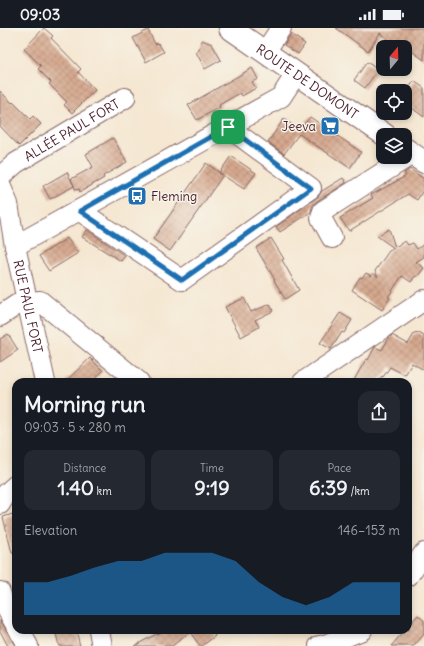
<!DOCTYPE html>
<html lang="en">
<head>
<meta charset="utf-8">
<style>
  :root { --surface:#171b24; --page:#242831; --text:#f1f3f6; --muted:#9ea1a6; --accent:#1f6fb2 }
  body { margin:0; font-family:Delius,sans-serif; background:var(--page); color:var(--text); height:100vh; display:flex; flex-direction:column; font-size:15px; white-space:nowrap }
  * { box-sizing:border-box; margin:0 }
  p { font-size:13px; color:var(--muted) }
  .icon { flex:none; width:22px; height:22px; fill:none; stroke:currentColor; stroke-width:2; stroke-linecap:round; stroke-linejoin:round }
  .map { position:relative; flex:1; overflow:hidden }
  .side { position:absolute; left:12px; top:350px; width:400px; height:256px; display:flex; flex-direction:column; background:var(--surface); border-radius:12px; box-shadow:0 2px 6px #0003 }
  .side>* { flex:none }
  .needle { width:26px; rotate:19deg }
  .buttons { position:absolute; left:376px; top:12px; display:grid; gap:8px }
  .buttons a { display:grid; place-items:center; width:36px; height:36px; border-radius:8px; background:var(--surface); box-shadow:0 2px 6px #0003; font-size:20px }
  .pin { position:absolute; display:grid; place-items:center; width:34px; height:34px; color:#fff; margin:-17px; border-radius:8px; box-shadow:0 2px 6px #0006 }
  .round { display:grid; place-items:center; flex:none; width:42px; height:42px; border-radius:12px; background:var(--page) }
  .headline { display:flex; align-items:center; justify-content:space-between; height:68px; padding:0 12px }
  h1 { font-size:22px; font-weight:700; line-height:30px }
  .metrics { display:grid; grid-template-columns:repeat(3,1fr); gap:6px; height:68px; padding:4px 12px }
  .metrics div { display:grid; align-content:center; border-radius:10px; background:var(--page); text-align:center }
  .metrics b { font-size:20px; font-weight:700 }
  .metrics small { font-size:11px; font-weight:400 }
  .metrics p { font-size:11px }
  .chart { height:112px; padding:8px 12px }
  .chart p { display:flex; justify-content:space-between }
  .chart svg { width:100%; height:72px; margin-top:4px; fill:var(--accent); opacity:.7 }
  .status { display:flex; justify-content:space-between; align-items:center; height:28px; padding:0 20px; background:var(--surface); direction:ltr }
  .status svg { height:11px; fill:currentColor }
  .map>svg:first-child { display:block }
</style>
</head>
<body>
<div class="status"><b>09:03</b><svg viewBox="0 0 49 12"><path d="M0 12V9h3v3zM5 12V6h3v6zM10 12V3h3v9zM15 12V0h3v12zM26 1h20v11H26zM47 4h2v5h-2z"/></svg></div>
<div class="map">
<svg width="424" height="618" viewBox="0 0 424 618">
  <defs>
    <pattern id="building-cross-hatch" width="8" height="8" patternUnits="userSpaceOnUse"><rect width="8" height="8" fill="#d6a98f"/><path d="M0 0l8 8M0 8l8-8" fill="none" stroke="#b08975"/></pattern>
  </defs>
  <rect width="100%" height="100%" fill="#f7f3e8"/>
  <filter id="ink" filterUnits="userSpaceOnUse"><feTurbulence type="fractalNoise" baseFrequency=".025" numOctaves="2"/><feDisplacementMap in="SourceGraphic" scale="8" xChannelSelector="R" yChannelSelector="G"/><feConvolveMatrix kernelMatrix="1 2 1 2 8 2 1 2 1" color-interpolation-filters="sRGB"/></filter>
  <filter id="wash" filterUnits="userSpaceOnUse"><feTurbulence type="fractalNoise" baseFrequency=".012" numOctaves="4" result="noise"/><feDisplacementMap in="SourceGraphic" scale="16" xChannelSelector="R" yChannelSelector="G"/><feGaussianBlur stdDeviation="0.9" result="paint"/><feColorMatrix in="noise" values="0 0 0 0 0 0 0 0 0 0 0 0 0 0 0 0 0 1.4 0 .05"/><feComposite in="paint" operator="in"/></filter>
  <g filter="url(#wash)">
    <rect width="100%" height="100%" fill="#f5e7d1"/>
    <g id="blocks">
      <!-- building -->
      <path fill="url(#building-cross-hatch)" d="M 44,0 L 53,8 L 51,10 L 81,41 L 78,44 L 95,62 L 72,85 L 64,77 L 67,74 L 49,56 L 51,54 L 38,41 L 41,38 L 24,21 Z
        M 336,0 L 424,0 L 424,32 L 406,19 L 398,19 L 380,5 L 368,23 Z
        M 148,2 L 155,16 L 158,15 L 164,24 L 146,34 L 133,10 Z
        M 291,6 L 305,16 L 298,26 L 284,17 Z
        M 202,12 L 212,16 L 221,32 L 205,41 L 196,24 L 199,22 Z
        M 367,34 L 378,42 L 365,60 L 354,52 Z
        M 252,40 L 258,51 L 252,54 L 256,60 L 242,68 L 240,65 L 219,77 L 220,79 L 197,92 L 188,77 Z
        M 414,53 L 424,60 L 424,89 L 405,75 L 405,66 Z
        M 0,63 L 12,75 L 13,74 L 30,91 L 33,88 L 41,96 L 19,118 L 0,98 Z
        M 310,89 L 361,124 L 350,140 L 299,106 L 284,126 L 268,114 L 284,91 L 300,102 Z
        M 113,110 L 127,134 L 103,148 L 104,150 L 80,164 L 79,161 L 76,162 L 71,151 L 93,139 L 86,126 Z
        M 231,128 L 256,145 L 244,161 L 219,145 Z
        M 206,135 L 223,147 L 170,223 L 153,211 Z
        M 410,141 L 424,151 L 424,161 L 417,172 L 408,166 L 349,203 L 340,190 L 373,170 L 371,167 L 406,148 L 404,145 Z
        M 67,144 L 74,158 L 50,171 L 43,158 Z
        M 343,150 L 346,155 L 317,173 L 312,179 L 311,184 L 280,204 L 276,199 L 318,169 L 322,163 Z
        M 389,201 L 395,219 L 405,213 L 408,217 L 413,215 L 417,221 L 424,216 L 424,229 L 416,234 L 424,240 L 417,249 L 415,248 L 411,254 L 402,248 L 388,269 L 390,270 L 382,282 L 352,262 L 360,249 L 362,250 L 366,245 L 371,248 L 373,245 L 378,249 L 375,243 L 389,223 L 394,220 L 377,208 Z
        M 87,202 L 125,228 L 121,233 L 82,209 Z
        M 67,210 L 78,225 L 49,243 L 39,228 Z
        M 271,210 L 284,231 L 282,232 L 299,262 L 285,271 L 274,252 L 275,252 L 256,220 Z
        M 244,270 L 251,284 L 270,276 L 273,283 L 255,292 L 259,299 L 241,309 L 225,279 Z
        M 340,285 L 352,292 L 344,305 L 342,304 L 331,321 L 320,315 Z
        M 419,305 L 424,308 L 424,342 L 412,335 L 405,347 L 390,339 L 383,349 L 382,348 L 378,354 L 353,354 L 366,331 L 368,332 L 375,319 L 382,322 L 389,310 L 392,307 L 408,316 L 414,306 Z
        M 8,306 L 18,322 L 0,334 L 0,311 Z
        M 90,330 L 103,343 L 91,354 L 65,354 Z
        M 16,485 L 16,525 L 12,525 L 3,489 Z
        M 418,587 L 424,593 L 424,606 L 414,618 L 391,618 L 405,602 L 408,602 L 408,598 Z
        M 0,592 L 8,605 L 15,618 L 8,618 L 0,603 Z
        M 55,602 L 76,602 L 80,618 L 59,618 Z
        M 164,602 L 211,602 L 215,608 L 202,618 L 200,618 L 190,604 L 172,618 L 134,618 Z"/>
    </g>
  </g>
  <g filter="url(#ink)">
    <use href="#blocks" fill-opacity="0" stroke="#866565" stroke-width="1"/>
    <g fill="none" stroke-linecap="round" stroke-linejoin="round">
      <!-- minor casing -->
      <g stroke="#866565" stroke-width="22">
        <g id="minor">
          <path d="M 265,24 L 281,0"/>
          <path id="s1" d="M 0,149 L 16,135 L 125,70"/>
          <path id="s2" d="M 0,157 L 8,176 L 15,218 L 45,354"/>
          <path d="M 80,183 L 182,252 L 311,160 L 228,99"/>
          <path d="M 332,210 L 321,190 L 323,183 L 412,126"/>
          <path d="M 15,218 L 281,69 L 296,46"/>
          <path d="M 0,288 L 18,276 L 40,273 L 139,354"/>
          <path d="M 303,354 L 424,272"/>
          <path d="M 0,476 L 6,466 L 16,457"/>
          <path d="M 408,548 L 424,525"/>
          <path d="M 0,564 L 3,574 L 16,597"/>
          <path d="M 19,602 L 28,618"/>
          <path d="M 99,602 L 102,618"/>
          <path d="M 319,618 L 325,617 L 362,602"/>
        </g>
      </g>
      <!-- major casing -->
      <g stroke="#866565" stroke-width="24">
        <g id="major">
          <path id="s3" d="M 230,0 L 385,107"/>
          <path d="M 405,121 L 424,134"/>
        </g>
      </g>
      <!-- minor -->
      <use href="#minor" stroke="#fff" stroke-width="20"/>
      <!-- major -->
      <use href="#major" stroke="#fff" stroke-width="22"/>
    </g>
  </g>
  <g fill="none" stroke-linecap="round" stroke-linejoin="round" filter="url(#ink)">
    <!-- route casing -->
    <g stroke="#fff" stroke-width="8">
      <path id="route" d="M 228,99 L 311,160 L 182,252 L 80,183 Z"/>
    </g>
    <!-- route -->
    <use href="#route" stroke="#1f6fb2" stroke-width="5"/>
  </g>
  <!-- icons -->
  <defs>
    <g id="supermarket-square" transform="scale(1)"><rect x="-9" y="-9" width="18" height="18" rx="4" fill="#1f6fb2" stroke="#f7f3e8"/><path d="M-6-5.5h2.5l.6 2H6L4.5 2H-2.5L-4.4-4H-6ZM-1.5 3.2a1.3 1.3 0 1 0 .1 0ZM3 3.2a1.3 1.3 0 1 0 .1 0Z" fill="#fff"/></g>
    <g id="bus-square" transform="scale(1)"><rect x="-9" y="-9" width="18" height="18" rx="4" fill="#1f6fb2" stroke="#f7f3e8"/><path d="M-5-6H5V4H4V6H2V4H-2V6H-4V4H-5ZM-3.5-4V0h7V-4ZM-3.5 1.2v1.5H-2V1.2ZM2 1.2v1.5H3.5V1.2Z" fill="#fff"/></g>
  </defs>
  <g fill-rule="evenodd">
    <use href="#supermarket-square" x="330" y="98"/>
    <use href="#bus-square" x="137" y="168"/>
  </g>
  <g text-anchor="middle" dominant-baseline="central" stroke-width="3" stroke-linejoin="round" paint-order="stroke">
    <!-- street labels -->
    <g font-size="13" fill="#4a1f2b" stroke="#f7f3e8">
      <text stroke="none"><textPath href="#s3" startOffset="94">ROUTE DE DOMONT</textPath></text>
      <text stroke="none"><textPath href="#s1" startOffset="86">ALLÉE PAUL FORT</textPath></text>
      <text stroke="none"><textPath href="#s2" startOffset="125">RUE PAUL FORT</textPath></text>
    </g>
    <!-- poi labels -->
    <g font-size="13" fill="#4a1f2b" stroke="#f7f3e8" text-anchor="end">
      <text x="316" y="98">Jeeva</text>
      <text x="151" y="168" text-anchor="start">Fleming</text>
    </g>
  </g>
</svg>
<div class="buttons">
<a><svg class="needle" viewBox="-14 -14 28 28"><path d="M0-13l5 13h-10z" fill="#e53935"/><path d="M0 13l5-13h-10z" fill="#9ea1a6"/></svg></a>
<a><svg class="icon" aria-label="locate" viewBox="0 0 24 24"><circle cx="12" cy="12" r="6"/><path d="M12 2v4M12 18v4M2 12h4M18 12h4"/></svg></a>
<a><svg class="icon" aria-label="layers" viewBox="0 0 24 24"><path d="M12 4l9 5-9 5-9-5zM3 14l9 5 9-5"/></svg></a>
</div>
<div class="pin" style="left:228px;top:99px;background:#1e9e55"><svg class="icon" aria-label="arrive" viewBox="0 0 24 24"><path d="M6 21V4h12l-3 4 3 4H6"/></svg></div>
<section class="side">
<div class="headline"><div><h1>Morning run</h1><p>09:03 · 5 × 280 m</p></div><a class="round"><svg class="icon" aria-label="share" viewBox="0 0 24 24"><path d="M12 15V3M7 8l5-5 5 5M5 13v7h14v-7"/></svg></a></div>
<div class="metrics">
<div><p>Distance</p><b>1.40<small> km</small></b></div>
<div><p>Time</p><b>9:19</b></div>
<div><p>Pace</p><b>6:39<small> /km</small></b></div>
</div>
<div class="chart"><p><span>Elevation</span>146–153 m</p>
<svg viewBox="0 0 160 44" preserveAspectRatio="none"><path d="M0 44V24L10 24L20 20L30 15L40 11L50 11L60 6L70 6L80 6L90 11L100 24L110 33L120 38L130 33L140 24L150 24L160 24V44z"/></svg>
</div>
</section>
</div>
</body>
</html>
